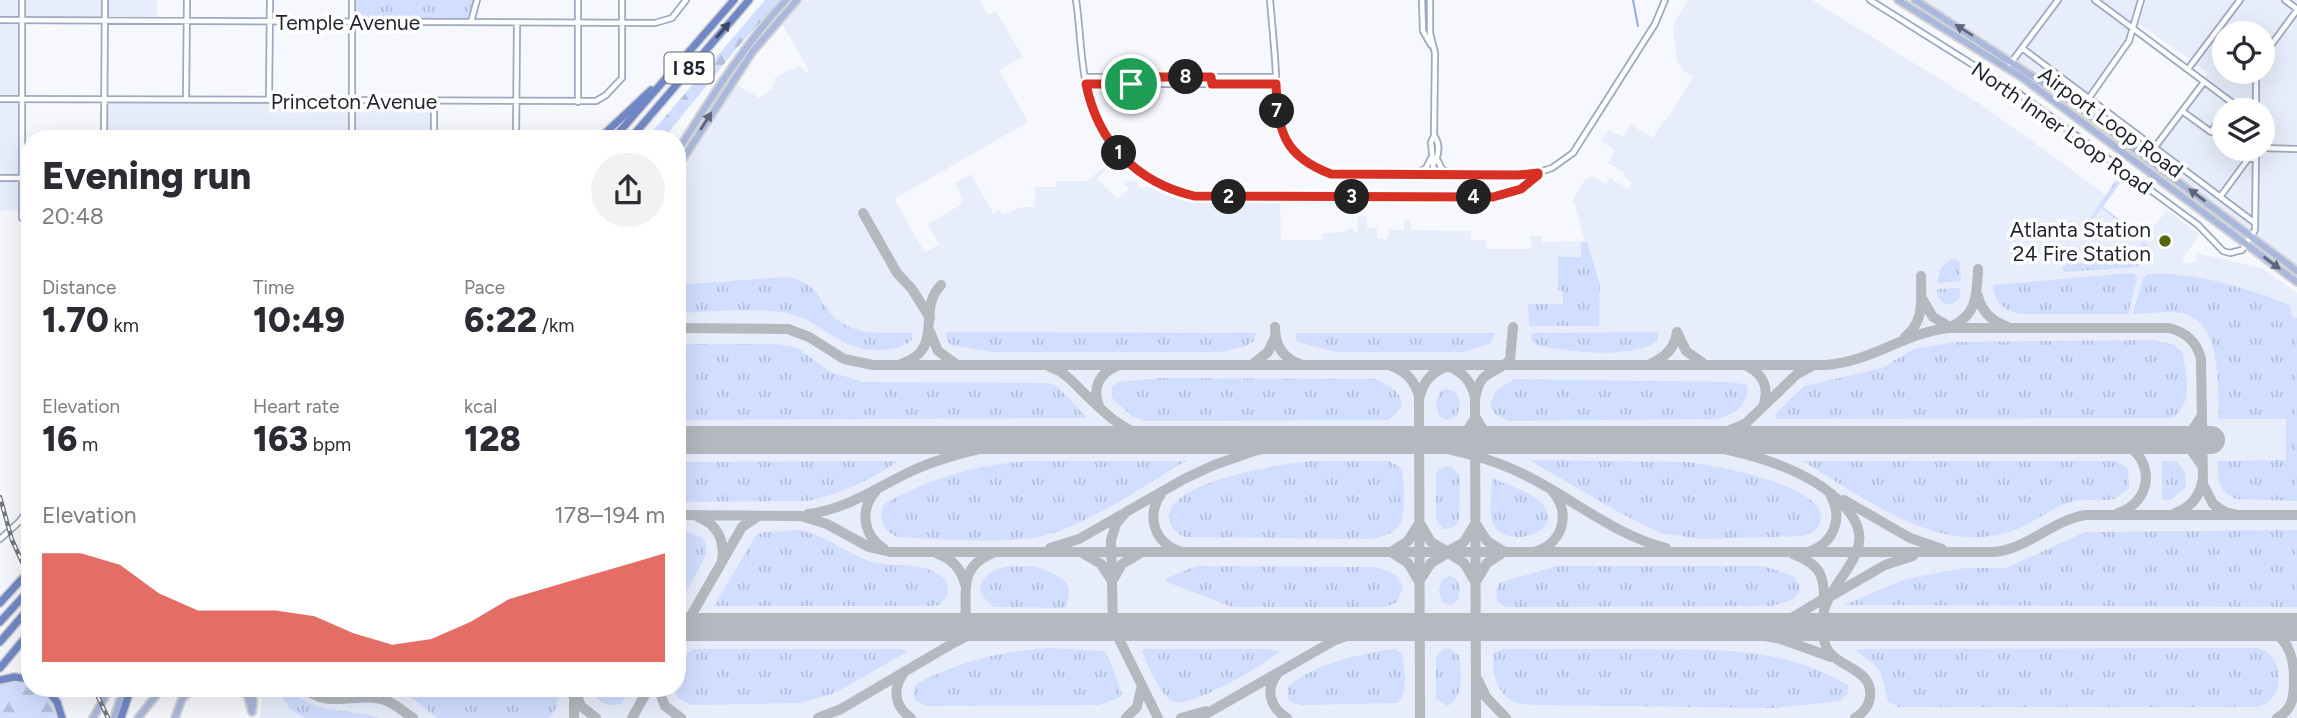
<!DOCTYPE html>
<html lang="en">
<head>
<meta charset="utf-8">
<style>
  :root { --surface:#fff; --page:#f2f2f3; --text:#2b2b33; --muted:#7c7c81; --accent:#d93025 }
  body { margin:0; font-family:Figtree,sans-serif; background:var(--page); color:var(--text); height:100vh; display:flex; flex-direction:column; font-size:26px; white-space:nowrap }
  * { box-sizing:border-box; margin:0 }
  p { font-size:23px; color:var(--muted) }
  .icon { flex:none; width:38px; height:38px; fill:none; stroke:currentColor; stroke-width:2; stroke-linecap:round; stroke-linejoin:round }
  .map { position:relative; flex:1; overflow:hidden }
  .details { position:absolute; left:21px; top:130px; width:665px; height:567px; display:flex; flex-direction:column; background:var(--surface); border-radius:28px; box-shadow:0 7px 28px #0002 }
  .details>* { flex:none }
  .fabs { position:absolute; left:2212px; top:21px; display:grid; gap:14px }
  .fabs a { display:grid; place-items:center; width:63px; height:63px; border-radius:50%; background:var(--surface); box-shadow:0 7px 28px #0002; font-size:35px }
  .pin { position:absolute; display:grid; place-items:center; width:60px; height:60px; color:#fff; margin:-30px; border:4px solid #fff; border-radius:50%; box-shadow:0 2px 7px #0007 }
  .km { position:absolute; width:35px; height:35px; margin:-18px; border-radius:50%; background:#222; color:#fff; font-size:19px; line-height:35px; text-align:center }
  .round { display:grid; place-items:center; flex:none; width:74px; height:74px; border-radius:37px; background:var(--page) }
  .overview { display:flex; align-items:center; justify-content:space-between; height:119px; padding:0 21px }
  h1 { font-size:38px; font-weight:800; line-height:52px }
  .stats { display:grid; grid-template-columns:repeat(3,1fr); gap:10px; height:119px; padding:7px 21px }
  .stats div { display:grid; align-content:center }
  .stats b { font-size:35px; font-weight:800 }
  .stats small { font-size:19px; font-weight:400 }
  .stats p { font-size:19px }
  .chart { height:196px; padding:14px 21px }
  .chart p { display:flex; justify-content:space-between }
  .chart svg { width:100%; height:126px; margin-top:7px; fill:var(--accent); opacity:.7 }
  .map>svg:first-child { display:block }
</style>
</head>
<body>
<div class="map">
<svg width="2297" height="718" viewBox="0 0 2297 718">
  <defs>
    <pattern id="grass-tufts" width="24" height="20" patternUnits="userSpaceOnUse" patternTransform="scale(1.75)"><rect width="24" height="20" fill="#d1deff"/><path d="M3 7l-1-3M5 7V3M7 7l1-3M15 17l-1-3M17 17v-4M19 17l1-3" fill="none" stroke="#b3bedb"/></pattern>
    <pattern id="forest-firs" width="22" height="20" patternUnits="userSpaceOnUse" patternTransform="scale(1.75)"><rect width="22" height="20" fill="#d1deff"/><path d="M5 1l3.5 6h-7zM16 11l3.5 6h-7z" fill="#b3bedb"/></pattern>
  </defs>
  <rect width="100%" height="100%" fill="#f6f8fe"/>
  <!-- built -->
  <path fill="#e7edfb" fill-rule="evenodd" d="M 0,0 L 157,0 L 157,21 L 26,22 L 18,210 L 0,211 Z
    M 801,0 L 979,0 L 988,15 L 996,11 L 1023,57 L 999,70 L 1028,122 L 894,199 L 925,253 L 939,244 L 928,224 L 961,205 L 960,203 L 963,201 L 956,183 L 971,174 L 993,213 L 1000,209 L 1002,215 L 1022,207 L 1035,207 L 1035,187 L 1056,187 L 1056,181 L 1087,181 L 1104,167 L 1106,169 L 1097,179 L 1118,199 L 1129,189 L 1123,183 L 1126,180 L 1138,182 L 1138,186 L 1143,189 L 1148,186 L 1165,195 L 1190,202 L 1280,203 L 1281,240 L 1322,240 L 1323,233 L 1346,232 L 1347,229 L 1354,229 L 1354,232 L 1357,232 L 1358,216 L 1367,216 L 1367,230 L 1369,228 L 1377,228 L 1377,239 L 1387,239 L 1390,230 L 1404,230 L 1404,220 L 1410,220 L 1411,230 L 1471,231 L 1471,240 L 1486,240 L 1486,249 L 1531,249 L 1531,236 L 1542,236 L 1542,242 L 1585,241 L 1573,200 L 1584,181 L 1592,176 L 1606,184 L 1610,178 L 1628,189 L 1632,182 L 1623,176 L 1625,173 L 1608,163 L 1615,150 L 1601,141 L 1608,130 L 1623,137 L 1631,125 L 1653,138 L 1664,120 L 1666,121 L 1693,77 L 1683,70 L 1677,61 L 1673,31 L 1674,23 L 1688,0 L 1812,0 L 1982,105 L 2109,197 L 2102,206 L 2145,238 L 2167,210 L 2200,235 L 2182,259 L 2186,264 L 2196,262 L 2197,253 L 2264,269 L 2297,293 L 2297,718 L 260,718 L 262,705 L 259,688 L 677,688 L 677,180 L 735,83 L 759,98 L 773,88 L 772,85 L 776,83 L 774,79 L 781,74 L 800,66 L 806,73 L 809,71 L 781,22 Z
    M 1917,0 L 2297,0 L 2297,266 L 2147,158 L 2208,73 L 2140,24 L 2078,109 ZM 2224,33 L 2263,33 L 2263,72 L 2224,72 ZM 2224,110 L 2263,110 L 2263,149 L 2224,149 Z
    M 106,102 L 431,104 L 431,138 L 107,138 Z"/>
  <!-- grass -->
  <path fill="url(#grass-tufts)" d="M 351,0 L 475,0 L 472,20 L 351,23 Z
    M 2116,180 L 2120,183 L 2103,207 L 2146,239 L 2144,243 L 2151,249 L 2138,267 L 2064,272 L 2062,268 L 2067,264 L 2130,260 L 2144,241 L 2101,208 L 2087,228 L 2085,226 Z
    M 1581,242 L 1587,242 L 1600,285 L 1599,326 L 1529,326 L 1528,304 L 1563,304 L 1563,291 L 1558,290 L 1558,257 L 1581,257 Z
    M 1951,259 L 1956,259 L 1960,263 L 1961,281 L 1937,283 L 1941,268 Z
    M 2119,274 L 2134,274 L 2137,278 L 2128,314 L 2019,314 C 2003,309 1994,303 1993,285 Z
    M 2148,274 C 2197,272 2245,288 2290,305 L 2292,316 L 2297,318 L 2297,501 L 2236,499 C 2217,492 2218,478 2218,461 L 2286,460 L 2286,419 L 2219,419 C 2217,387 2224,323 2182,313 C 2165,310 2150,314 2133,314 L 2143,278 Z
    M 785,277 C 825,283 817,308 842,323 C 861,336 889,332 911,333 L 913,335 L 911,341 C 894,354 862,352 844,342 C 818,329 812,317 781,312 C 749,308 710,312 677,313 L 677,285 Z
    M 1961,288 L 1959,299 L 1951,305 L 1943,303 L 1938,297 L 1937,289 Z
    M 946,332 L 1256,333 L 1254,341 L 1246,346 L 1221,352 L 992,352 L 951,345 L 947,340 Z
    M 1658,332 L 1658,340 C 1635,360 1566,352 1537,345 L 1532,340 L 1531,333 Z
    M 1295,333 L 1495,333 L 1490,344 L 1463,352 L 1337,352 L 1297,342 Z
    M 2155,340 L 2174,345 L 2183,353 C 2186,377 2194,402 2173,418 L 1777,419 L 1775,414 L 1804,386 L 1882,368 L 1914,349 L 1956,342 Z
    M 677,344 L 777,344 L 798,348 L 828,371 L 863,382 L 1049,383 L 1057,386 L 1087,418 L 677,420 Z
    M 1160,378 L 1375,379 C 1396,387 1415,403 1388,420 L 1147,421 L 1133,417 L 1112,398 L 1112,386 L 1120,382 Z
    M 1514,379 L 1731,382 L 1747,385 C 1750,406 1732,416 1714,419 L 1508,421 L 1495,414 L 1490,405 L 1496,391 Z
    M 1448,389 L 1457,393 L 1460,404 L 1457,416 L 1447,420 L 1439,416 L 1436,403 L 1440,391 Z
    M 1529,460 L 1688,462 C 1713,465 1824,485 1821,518 C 1820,529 1812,533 1803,536 L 1702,539 L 1660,533 L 1620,513 Z
    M 898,461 C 870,480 841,494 808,501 L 677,502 L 677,462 Z
    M 1026,461 L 1186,461 C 1144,485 1093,522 1047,535 C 1008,545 938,539 896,537 C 882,528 879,521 883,505 C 927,479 975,465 1026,461 Z
    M 1313,461 L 1389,461 C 1394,464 1399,465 1402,471 C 1404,478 1405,515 1401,522 C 1395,533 1385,536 1373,539 L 1185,537 C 1177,534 1169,527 1169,517 C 1168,481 1285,463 1313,461 Z
    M 1802,461 L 2116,461 L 2128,469 L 2129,488 C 2125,491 2120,496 2116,498 C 2103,503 2083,497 2068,503 C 2049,509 2034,523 2015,530 C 1938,558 1865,497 1802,461 Z
    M 2162,461 L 2177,461 L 2185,473 L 2186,487 L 2171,500 L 2162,500 Z
    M 1445,466 L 1451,467 L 1460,475 L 1459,520 C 1455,526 1452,529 1444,529 L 1436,520 L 1436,475 L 1439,469 Z
    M 1492,478 C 1507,485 1529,491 1541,503 C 1568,528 1512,551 1495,527 C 1487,515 1492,491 1492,478 Z
    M 799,530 C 826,535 845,553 870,561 C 896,569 926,559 947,581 L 948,595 L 940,605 L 931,606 L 714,606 L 756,535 L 764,532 Z
    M 2297,530 L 2297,607 L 1844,605 L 1906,579 L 1964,568 L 2006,568 L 2085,532 Z
    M 677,531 C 715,534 710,550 695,576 C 689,586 685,596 677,605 Z
    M 1034,566 C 1058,576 1078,578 1065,608 L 994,607 L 981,595 L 980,586 C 990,563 1013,567 1034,566 Z
    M 1196,566 L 1375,567 C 1387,570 1400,575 1403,588 L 1397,602 L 1386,607 L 1232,607 L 1167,582 L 1165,579 Z
    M 1557,566 L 1763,566 L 1794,576 L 1799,584 L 1799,593 L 1792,600 L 1773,606 L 1505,607 L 1497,601 L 1496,591 L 1499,583 Z
    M 1449,576 L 1457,579 L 1460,588 L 1458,600 L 1451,606 L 1442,602 L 1439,591 L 1441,580 Z
    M 1052,648 L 1104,651 L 1109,658 L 1122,694 L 1119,698 L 1098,705 L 926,706 L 914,700 L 914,687 L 918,683 C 964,660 1001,651 1052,648 Z
    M 1449,648 L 1459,655 C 1461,673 1465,695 1448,706 L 1436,699 L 1436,658 L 1443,649 Z
    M 2257,648 C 2287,654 2286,705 2254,707 L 1898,707 L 1888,701 L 1881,673 L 1873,663 L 1856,651 L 1859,649 Z
    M 694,649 L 902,649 L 906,650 L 905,653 L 835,693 L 800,703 L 691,705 L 678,698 L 673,688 L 677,688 C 677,673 680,657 694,649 Z
    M 1144,649 L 1271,649 L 1280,651 C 1267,664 1192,707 1174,702 C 1162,699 1147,663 1142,652 Z
    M 1395,649 L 1402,654 C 1405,668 1408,692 1398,703 L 1302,705 L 1293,703 L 1288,699 L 1288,687 C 1310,665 1365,652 1395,649 Z
    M 1503,649 C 1550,649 1597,649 1643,649 C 1717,650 1782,646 1848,685 L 1848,693 L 1840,701 L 1772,708 L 1540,705 C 1533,704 1524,705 1517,703 C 1497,696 1490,671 1494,652 Z
    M 276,688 L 289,688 C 317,718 343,706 380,718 L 305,718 L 290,709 Z
    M 394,688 L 558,688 C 558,699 558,712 548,718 L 437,718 L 402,690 Z
    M 590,688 L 630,688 L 621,704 C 606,708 596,701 590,688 Z"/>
  <!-- forest -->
  <path fill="url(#forest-firs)" d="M 765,0 L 780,0 L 737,48 L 664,138 L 647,138 Z
    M 20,681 L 30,683 L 30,688 L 43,689 L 51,699 L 57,718 L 0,718 L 0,683 Z"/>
  <!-- pitch -->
  <path fill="#d1deff" d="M 439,0 L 461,0 L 459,13 L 456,16 L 436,14 Z"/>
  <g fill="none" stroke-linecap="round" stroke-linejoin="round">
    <!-- stream -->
    <path stroke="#94aae5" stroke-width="2" d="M 1633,0 L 1638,26"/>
    <!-- taxiway -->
    <path stroke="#b5b8bf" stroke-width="10" d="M 863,213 L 897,273 L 912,289 L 930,318
      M 1978,296 C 1982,312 1991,321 2006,326
      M 1923,300 L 1933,317 L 1950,327
      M 1952,326 C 1977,315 1977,294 1978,269
      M 1275,327 C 1275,345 1282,358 1300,364
      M 677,328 L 788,329 L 809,337 L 844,359 L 873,365 L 1825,365 C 1869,363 1904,333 1948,328 L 2169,328 C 2186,332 2197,342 2201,359 L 2203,484 L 2213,504 L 2225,512 L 2238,515
      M 930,332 L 938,351 L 956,364
      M 1677,332 L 1686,351 L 1703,363
      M 1905,337 C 1925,321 1921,299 1921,276
      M 1652,363 C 1666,357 1675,347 1677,332
      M 901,364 C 946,349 916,310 941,285
      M 1253,364 L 1268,352 L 1275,337
      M 1391,366 C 1406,371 1415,381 1419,396
      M 1448,366 C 1463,372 1471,381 1475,397
      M 1747,366 C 1763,374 1769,387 1764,404
      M 1050,367 C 1063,371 1071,380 1081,390 C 1104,413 1124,433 1157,440
      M 1099,406 C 1092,388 1099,373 1117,366
      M 1476,418 L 1484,431 L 1501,440
      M 1395,440 C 1442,447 1487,455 1529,477 C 1574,500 1617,536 1666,548
      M 1451,440 L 1467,431 L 1475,418
      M 1680,440 C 1735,450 1818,466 1852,516 C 1876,551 1835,576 1825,607 C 1822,616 1823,629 1824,638 C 1826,669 1874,664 1870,697 C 1869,707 1863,713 1855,718
      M 1706,440 L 1745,424 L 1797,374 L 1812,366
      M 2112,440 C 2154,448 2158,500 2118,513
      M 2172,440 L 2189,447 L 2201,464
      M 2172,440 L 2191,432 L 2201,417
      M 876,491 C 859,510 863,535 884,549
      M 1161,494 C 1146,516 1154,542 1179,551
      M 1844,500 L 1910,538 L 1942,549
      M 2175,513 C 2190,508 2199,498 2202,482
      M 808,514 C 849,509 880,485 916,469 C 950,454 985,448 1020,440
      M 677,515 L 801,516 L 827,524 L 869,547 L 890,552 L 1992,552 C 2027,550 2051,521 2085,515 L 2297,515
      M 698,517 C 717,524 725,540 722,560
      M 1476,524 L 1487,541 L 1503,551
      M 1421,525 L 1431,542 L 1445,550
      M 1050,548 L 1079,539 L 1121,515
      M 1394,550 L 1408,541 L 1418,525
      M 1448,551 L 1464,542 L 1473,527
      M 1537,551 C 1563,542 1571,513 1553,492
      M 1811,551 C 1834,542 1843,518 1831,496
      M 938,554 C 953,559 961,569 965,584
      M 1084,554 L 1101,564 L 1110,578
      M 1394,554 L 1408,563 L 1418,580
      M 1450,554 L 1464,563 L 1474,580
      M 1793,554 C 1822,565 1825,577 1824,606
      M 1114,578 L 1122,564 L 1139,554
      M 1420,580 L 1431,563 L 1448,553
      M 1477,580 L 1487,563 L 1501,554
      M 1833,595 L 1885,565 L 1913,556
      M 1716,627 L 1781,639 L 1831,657
      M 1771,627 L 1785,622 L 1828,596
      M 2258,627 C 2287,633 2294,654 2294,680 C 2294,697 2293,709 2277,718
      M 677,640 L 742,527 L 757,517
      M 958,641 L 977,630 L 993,627
      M 1278,673 C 1265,689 1269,707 1287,718
      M 903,674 C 892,690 895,707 911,718
      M 1478,680 L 1486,697 L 1506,718
      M 305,688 C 326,710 359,691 385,700 C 395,704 404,712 413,718
      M 658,688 L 665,706 L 681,718
      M 574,689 L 581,706 L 596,718
      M 574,718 L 574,694
      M 632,718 L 649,688
      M 818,718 L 841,709 L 955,642 C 981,616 945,573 991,554
      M 1126,718 L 1137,707 L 1141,689
      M 1158,718 L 1113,627 L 1111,540 L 1116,524 L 1126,512 L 1184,479 L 1214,465 L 1257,450 L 1317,440
      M 1181,718 L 1206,711
      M 1199,718 L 1335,640 L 1364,630 L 1393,627
      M 1420,718 L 1419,399 C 1423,382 1431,372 1448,366
      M 1476,718 L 1475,399 C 1480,368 1494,376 1510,360 L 1513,327"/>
    <!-- runway -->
    <path stroke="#b5b8bf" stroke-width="28" d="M 677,440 L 2211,440
      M 677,627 L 2297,627"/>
    <!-- minor casing -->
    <g stroke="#9ea8c1" stroke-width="8">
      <path id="minor" d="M 1076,0 C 1081,32 1080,66 1089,97 C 1103,152 1150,191 1206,197 L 1493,197 C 1509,195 1531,189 1538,173
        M 1270,0 C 1272,25 1275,51 1276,76 C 1278,123 1280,168 1339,175 L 1518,175 L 1533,174 L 1552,168 L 1573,153 L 1655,24 L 1665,0
        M 1422,0 L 1423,31 L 1431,45
        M 1430,0 L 1430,33 L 1435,53 L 1434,136 L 1431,142 L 1434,175
        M 1870,0 L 2021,95 L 2198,225 L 2223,251 L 2230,253 L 2242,250 L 2255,230 L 2256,149
        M 2095,0 L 2242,110
        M 2285,0 L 2297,9
        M 0,20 L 655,23 L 672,18 L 686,0
        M 471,22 L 477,0
        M 2240,33 L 2245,26 L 2259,33
        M 2263,36 L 2272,43
        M 2022,48 L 2255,223
        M 2263,56 L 2297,10
        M 2010,64 L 2058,0
        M 2188,69 L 2240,0
        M 1085,77 L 1276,77
        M 1086,84 L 1276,84
        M 2089,98 L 2129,41 L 2141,0
        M 0,99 L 596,101 L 606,95 L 622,78 L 622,0
        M 186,100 L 187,0
        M 269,100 L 270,0
        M 434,101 L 434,138
        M 578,102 L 578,0
        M 2256,110 L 2256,72
        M 2182,111 L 2211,132 L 2224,113
        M 104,138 L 105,0
        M 352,138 L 352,0
        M 516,138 L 517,23
        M 2155,147 L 2204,82
        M 2263,148 L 2297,149
        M 1437,159 L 1442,169 L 1450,173
        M 1434,163 C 1439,156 1440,144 1435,137
        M 1416,174 L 1426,168 L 1431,158
        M 0,178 L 30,178
        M 2220,197 L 2248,159 L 2256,158
        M 22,218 L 22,0
        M 0,539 L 19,522 L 30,507"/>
    </g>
    <!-- major casing -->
    <g stroke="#d2d3d5" stroke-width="10">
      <path id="major" d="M 1898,0 L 2023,78 L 2297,282
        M 1915,0 L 2069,100 L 2297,271
        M 677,152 C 711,98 743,46 786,0
        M 677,168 L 753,51 L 797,0
        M 243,688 L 248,697 L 252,712
        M 253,707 L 253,688
        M 93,718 L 110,688
        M 114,718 L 124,688
        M 138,718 L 162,688
        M 175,718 L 182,699 L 192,688"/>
    </g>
    <!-- highway casing -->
    <g stroke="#d2d3d5" stroke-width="10">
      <path id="highway" d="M 600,138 L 651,90
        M 614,138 L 734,0
        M 631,138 L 749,0
        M 29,507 L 30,507
        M 0,603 L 30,570
        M 0,622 L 30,589
        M 0,642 L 30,607
        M 0,668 L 30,632
        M 0,680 L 14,677 L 30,679
        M 45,688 L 57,702 L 62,718
        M 121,718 L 131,688"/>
    </g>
    <!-- minor -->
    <use href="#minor" stroke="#fff" stroke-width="4.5"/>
    <!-- major -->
    <use href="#major" stroke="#aab8dd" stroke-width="6"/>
    <!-- highway -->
    <use href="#highway" stroke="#7288c6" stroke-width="7"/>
    <!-- rail casing -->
    <g stroke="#747880" stroke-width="4.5">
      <path id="rail" d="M 0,497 L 12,540 L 30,579
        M 94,688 L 108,718"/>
    </g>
    <!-- rail -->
    <use href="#rail" stroke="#fff" stroke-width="2" stroke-dasharray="5" stroke-linecap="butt"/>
  </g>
  <!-- one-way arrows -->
  <defs><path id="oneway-solid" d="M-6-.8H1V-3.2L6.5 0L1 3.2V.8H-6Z" transform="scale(1.75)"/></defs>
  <use fill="#3c4663" href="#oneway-solid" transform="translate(723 30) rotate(-49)"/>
  <g fill="#5e667c">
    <use href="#oneway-solid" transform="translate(1964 30) rotate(-148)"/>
    <use href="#oneway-solid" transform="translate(706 121) rotate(-58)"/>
    <use href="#oneway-solid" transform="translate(2197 195) rotate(-143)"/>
    <use href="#oneway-solid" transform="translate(2272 263) rotate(37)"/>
  </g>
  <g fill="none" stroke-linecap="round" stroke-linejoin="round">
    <!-- route casing -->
    <g stroke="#fff" stroke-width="14">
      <path id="route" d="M 1131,77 L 1211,77 L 1212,84 L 1276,84 C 1278,131 1283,156 1331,174 L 1518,175 L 1538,173 L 1538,175 L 1521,189 L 1493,197 L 1194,196 C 1136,182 1098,143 1086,84 L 1131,84 Z"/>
    </g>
    <!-- route -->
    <use href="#route" stroke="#d93025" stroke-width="9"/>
  </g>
  <!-- markers -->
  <circle fill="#57650b" stroke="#fff" stroke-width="2.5" cx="2165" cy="241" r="7"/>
  <g text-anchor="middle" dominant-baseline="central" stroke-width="7" stroke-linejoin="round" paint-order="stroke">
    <!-- shield labels -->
    <rect fill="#fff" stroke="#62656c" stroke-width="2" x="664.5" y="52.5" width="49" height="31" rx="5"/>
    <g font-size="19" font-weight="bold" fill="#1f232d">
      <text x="689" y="68">I 85</text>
    </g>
    <!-- street labels -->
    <g font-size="21" fill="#1f232d" stroke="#fff">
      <text x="348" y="22">Temple Avenue</text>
      <text x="354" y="101">Princeton Avenue</text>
      <text transform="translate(2111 122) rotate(36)">Airport Loop Road</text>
      <text transform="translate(2062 128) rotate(35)">North Inner Loop Road</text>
    </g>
    <!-- poi labels -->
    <g font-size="21" fill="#1f232d" stroke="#fff" text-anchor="end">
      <text x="2151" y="229">Atlanta Station<tspan x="2151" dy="24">24 Fire Station</tspan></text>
    </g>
  </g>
</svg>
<div class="fabs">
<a><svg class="icon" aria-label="locate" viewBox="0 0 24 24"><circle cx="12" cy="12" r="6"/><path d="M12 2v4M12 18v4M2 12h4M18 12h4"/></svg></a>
<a><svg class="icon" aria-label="layers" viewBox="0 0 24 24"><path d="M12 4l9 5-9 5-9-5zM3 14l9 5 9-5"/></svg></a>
</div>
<div class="pin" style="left:1131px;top:84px;background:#1e9e55"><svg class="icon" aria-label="arrive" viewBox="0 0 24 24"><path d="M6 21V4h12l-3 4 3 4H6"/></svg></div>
<b class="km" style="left:1119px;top:153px">1</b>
<b class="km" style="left:1229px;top:197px">2</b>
<b class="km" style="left:1352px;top:197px">3</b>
<b class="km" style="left:1474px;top:197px">4</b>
<b class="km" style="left:1277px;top:111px">7</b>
<b class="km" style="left:1186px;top:77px">8</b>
<section class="details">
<div class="overview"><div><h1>Evening run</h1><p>20:48</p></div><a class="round"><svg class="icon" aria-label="share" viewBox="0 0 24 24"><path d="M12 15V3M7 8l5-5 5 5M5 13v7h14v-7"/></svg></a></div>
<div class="stats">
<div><p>Distance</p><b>1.70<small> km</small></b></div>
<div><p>Time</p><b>10:49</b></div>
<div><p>Pace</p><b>6:22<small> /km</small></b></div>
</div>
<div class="stats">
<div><p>Elevation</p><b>16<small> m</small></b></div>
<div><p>Heart rate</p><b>163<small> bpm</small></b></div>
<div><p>kcal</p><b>128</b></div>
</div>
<div class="chart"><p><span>Elevation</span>178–194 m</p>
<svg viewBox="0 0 160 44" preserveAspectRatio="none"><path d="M0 44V6L10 6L20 10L30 20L40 26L50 26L60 26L70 28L80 34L90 38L100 36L110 30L120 22L130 18L140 14L150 10L160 6V44z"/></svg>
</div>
</section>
</div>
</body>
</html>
